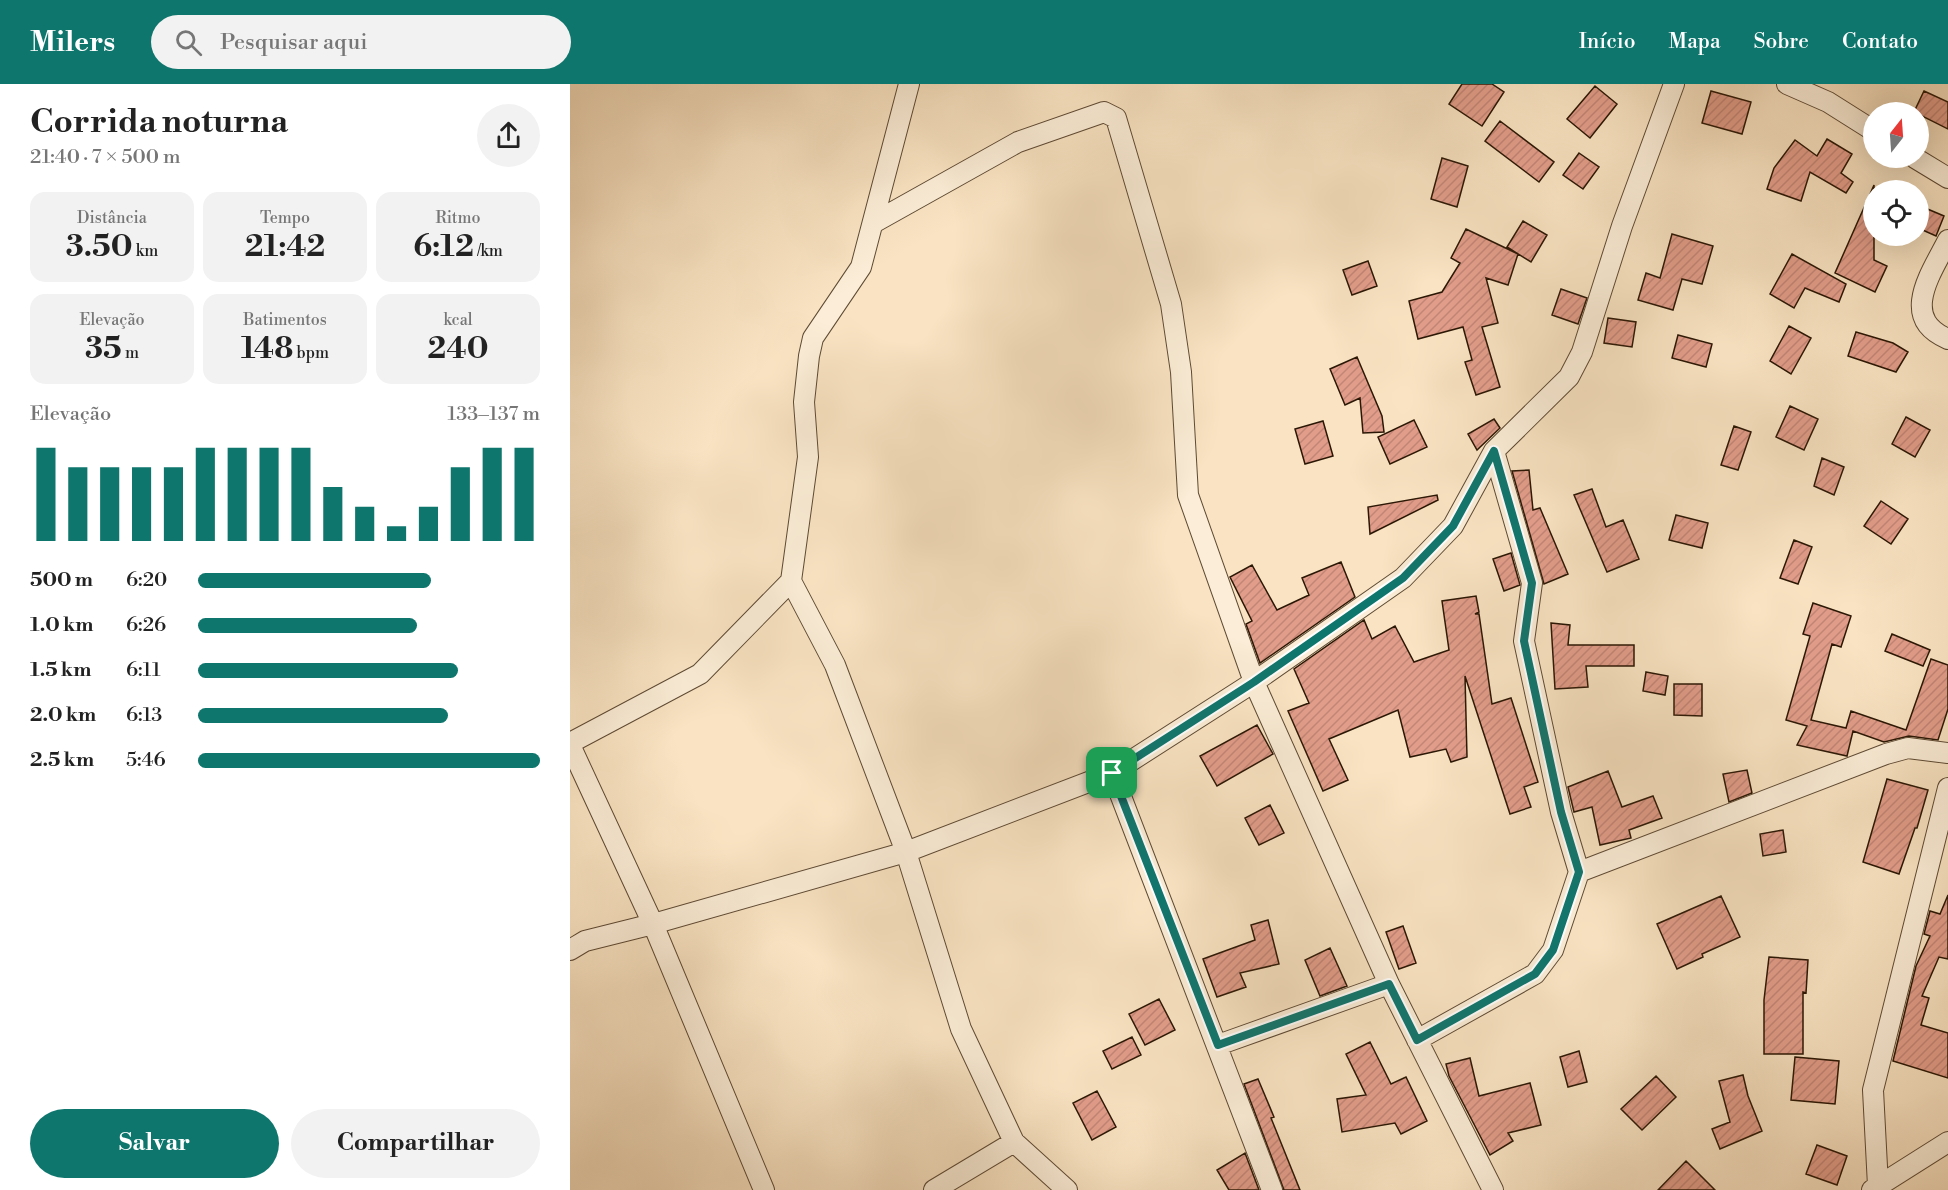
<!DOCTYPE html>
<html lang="pt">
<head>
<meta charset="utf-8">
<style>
  :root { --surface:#fff; --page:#f2f2f2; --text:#222; --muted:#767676; --accent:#0f766e }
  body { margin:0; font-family:"Libre Bodoni",serif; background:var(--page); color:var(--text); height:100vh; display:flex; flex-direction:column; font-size:22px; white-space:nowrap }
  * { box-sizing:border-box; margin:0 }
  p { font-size:20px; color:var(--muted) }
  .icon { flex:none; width:33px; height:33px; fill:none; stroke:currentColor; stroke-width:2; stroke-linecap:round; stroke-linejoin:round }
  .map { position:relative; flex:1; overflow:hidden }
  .panel { display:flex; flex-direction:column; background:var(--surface); width:570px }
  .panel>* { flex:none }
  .needle { width:39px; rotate:17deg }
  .fabs { position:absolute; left:1293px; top:18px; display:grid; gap:12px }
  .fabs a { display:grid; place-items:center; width:66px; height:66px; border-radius:50%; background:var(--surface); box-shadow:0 6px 24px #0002; font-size:30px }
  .pin { position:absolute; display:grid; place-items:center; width:51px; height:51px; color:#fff; margin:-26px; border-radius:12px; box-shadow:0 3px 9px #0006 }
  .round { display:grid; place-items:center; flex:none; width:63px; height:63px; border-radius:32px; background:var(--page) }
  .headline { display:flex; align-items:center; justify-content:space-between; height:102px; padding:0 30px }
  h1 { font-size:33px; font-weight:700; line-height:45px }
  .stats { display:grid; grid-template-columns:repeat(3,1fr); gap:9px; height:102px; padding:6px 30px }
  .stats div { display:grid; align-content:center; border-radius:15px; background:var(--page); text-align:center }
  .stats b { font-size:30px; font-weight:700 }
  .stats small { font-size:16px; font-weight:400 }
  .stats p { font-size:16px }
  .chart { height:168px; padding:12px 30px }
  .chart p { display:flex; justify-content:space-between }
  .chart svg { width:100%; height:108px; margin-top:6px; stroke:var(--accent); stroke-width:6 }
  .cta { display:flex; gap:12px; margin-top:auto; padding:12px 30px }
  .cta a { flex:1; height:69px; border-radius:36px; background:var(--accent); color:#fff; font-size:24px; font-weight:700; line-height:69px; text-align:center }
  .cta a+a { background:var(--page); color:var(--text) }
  ul { padding:0 30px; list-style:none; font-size:20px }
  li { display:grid; grid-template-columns:96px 72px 1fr; align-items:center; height:45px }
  li i { height:15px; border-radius:8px; background:var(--accent) }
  header { display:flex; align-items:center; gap:36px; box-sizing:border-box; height:84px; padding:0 30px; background:var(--accent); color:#fff }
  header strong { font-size:28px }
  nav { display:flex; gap:33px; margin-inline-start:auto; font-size:21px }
  .search { width:420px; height:54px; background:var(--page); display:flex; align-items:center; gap:15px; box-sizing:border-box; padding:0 21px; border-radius:33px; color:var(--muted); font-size:22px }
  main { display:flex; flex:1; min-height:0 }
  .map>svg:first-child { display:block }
</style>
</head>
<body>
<header>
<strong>Milers</strong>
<div class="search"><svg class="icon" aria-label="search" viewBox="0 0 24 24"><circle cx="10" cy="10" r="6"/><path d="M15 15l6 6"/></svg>Pesquisar aqui</div>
<nav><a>Início</a><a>Mapa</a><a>Sobre</a><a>Contato</a></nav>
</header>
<main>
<section class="panel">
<div class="headline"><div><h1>Corrida noturna</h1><p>21:40 · 7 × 500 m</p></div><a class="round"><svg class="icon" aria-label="share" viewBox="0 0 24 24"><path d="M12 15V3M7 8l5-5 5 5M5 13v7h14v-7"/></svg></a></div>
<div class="stats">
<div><p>Distância</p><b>3.50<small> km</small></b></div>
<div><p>Tempo</p><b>21:42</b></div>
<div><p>Ritmo</p><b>6:12<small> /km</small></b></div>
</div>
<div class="stats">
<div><p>Elevação</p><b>35<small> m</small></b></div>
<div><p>Batimentos</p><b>148<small> bpm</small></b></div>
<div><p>kcal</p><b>240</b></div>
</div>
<div class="chart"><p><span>Elevação</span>133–137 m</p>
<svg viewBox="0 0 160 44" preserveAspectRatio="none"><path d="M5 44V6M15 44V14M25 44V14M35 44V14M45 44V14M55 44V6M65 44V6M75 44V6M85 44V6M95 44V22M105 44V30M115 44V38M125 44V30M135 44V14M145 44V6M155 44V6"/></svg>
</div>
<ul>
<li><b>500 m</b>6:20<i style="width:68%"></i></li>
<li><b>1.0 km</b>6:26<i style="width:64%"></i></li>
<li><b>1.5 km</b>6:11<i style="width:76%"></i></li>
<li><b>2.0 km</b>6:13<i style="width:73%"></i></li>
<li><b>2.5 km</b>5:46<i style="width:100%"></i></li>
</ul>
<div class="cta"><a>Salvar</a><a>Compartilhar</a></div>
</section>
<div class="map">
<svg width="1378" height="1106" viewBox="0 0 1378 1106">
  <defs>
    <pattern id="building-hatch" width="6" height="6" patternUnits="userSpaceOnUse" patternTransform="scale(1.5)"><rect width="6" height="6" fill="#e29d8a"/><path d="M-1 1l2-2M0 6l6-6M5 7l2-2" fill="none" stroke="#c28676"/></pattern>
  </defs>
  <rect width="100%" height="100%" fill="#f9e3c2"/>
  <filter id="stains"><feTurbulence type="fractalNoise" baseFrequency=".00333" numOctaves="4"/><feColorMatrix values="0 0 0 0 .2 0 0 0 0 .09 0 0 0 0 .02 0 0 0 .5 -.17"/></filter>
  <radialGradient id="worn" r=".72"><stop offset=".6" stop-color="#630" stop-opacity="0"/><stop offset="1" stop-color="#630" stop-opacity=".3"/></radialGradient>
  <!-- building -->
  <path fill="url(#building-hatch)" stroke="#2b1705" stroke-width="1.5" d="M 892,0 L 922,0 L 934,8 L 912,42 L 879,20 Z
    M 1025,2 L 1047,20 L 1020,54 L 997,35 Z
    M 1141,7 L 1181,18 L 1172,50 L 1132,39 Z
    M 1354,7 L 1378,18 L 1378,45 L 1344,28 Z
    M 930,37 L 984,78 L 969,98 L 915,57 Z
    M 1257,55 L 1282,70 L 1271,89 L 1283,98 L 1276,109 L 1240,88 L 1231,117 L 1197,105 L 1204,84 L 1225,56 L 1247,72 Z
    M 1009,69 L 1029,83 L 1013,105 L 993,91 Z
    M 872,74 L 898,82 L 887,123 L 861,115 Z
    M 1304,101 L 1304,176 L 1317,182 L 1305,208 L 1265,189 Z
    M 1348,121 L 1374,132 L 1366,152 L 1348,144 Z
    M 953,137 L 977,151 L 961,178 L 937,163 Z
    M 896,145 L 948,170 L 938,201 L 916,194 L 928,239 L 912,243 L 930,303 L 906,311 L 895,278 L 902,276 L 893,243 L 848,255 L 839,217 L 872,208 L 890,179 L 881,174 Z
    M 1102,150 L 1143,162 L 1132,200 L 1112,195 L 1103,226 L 1068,216 L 1076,189 L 1090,194 Z
    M 1222,170 L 1276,200 L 1269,218 L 1235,204 L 1224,224 L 1200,210 Z
    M 798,177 L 807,202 L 782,211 L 773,186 Z
    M 991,205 L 1017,214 L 1008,240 L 982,231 Z
    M 1038,234 L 1066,238 L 1062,263 L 1034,259 Z
    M 1219,242 L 1241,254 L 1221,290 L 1200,277 Z
    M 1286,248 L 1323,259 L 1338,268 L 1326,288 L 1278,272 Z
    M 1108,251 L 1142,260 L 1136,283 L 1102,274 Z
    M 787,273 L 812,332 L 814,348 L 793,349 L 790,314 L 775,321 L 760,285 Z
    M 1220,322 L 1248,335 L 1234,366 L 1206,353 Z
    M 1336,333 L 1360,346 L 1345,373 L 1322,360 Z
    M 924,335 L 930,344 L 907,366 L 898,350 Z
    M 844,336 L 857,363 L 820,380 L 808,353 Z
    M 753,337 L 763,372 L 735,380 L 725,345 Z
    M 1164,342 L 1181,348 L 1168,386 L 1151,381 Z
    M 1252,374 L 1274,383 L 1264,411 L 1244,402 Z
    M 959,386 L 963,426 L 970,424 L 998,490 L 974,500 L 942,387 Z
    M 1022,405 L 1036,443 L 1053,436 L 1069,475 L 1037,488 L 1004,411 Z
    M 867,411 L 868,416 L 800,450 L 798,423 Z
    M 1311,417 L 1338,435 L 1321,460 L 1294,442 Z
    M 1106,431 L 1138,439 L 1132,464 L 1099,456 Z
    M 1224,456 L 1242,463 L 1228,500 L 1210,494 Z
    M 941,469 L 950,501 L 934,507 L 923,475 Z
    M 771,478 L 785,513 L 690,579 L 676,540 L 682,537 L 660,493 L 682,481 L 707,526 L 739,511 L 732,494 Z
    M 906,512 L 909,528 L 905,530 L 909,530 L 922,620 L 941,614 L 968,698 L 954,703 L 961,723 L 940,730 L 895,592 L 897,673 L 881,678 L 876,665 L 840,673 L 828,626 L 759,655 L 778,696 L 753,707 L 718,627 L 739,619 L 724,585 L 794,536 L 802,555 L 825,542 L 844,578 L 879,566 L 872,517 Z
    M 1243,519 L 1281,532 L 1271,563 L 1262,560 L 1241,636 L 1276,644 L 1281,627 L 1336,646 L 1361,575 L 1378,581 L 1378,625 L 1368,656 L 1339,652 L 1314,658 L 1283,647 L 1277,672 L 1227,661 L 1237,642 L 1216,636 L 1240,552 L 1233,550 Z
    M 981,539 L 1000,541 L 998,561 L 1064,561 L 1064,582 L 1016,582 L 1018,603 L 985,605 Z
    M 1322,550 L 1360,566 L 1353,582 L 1315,567 Z
    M 1076,588 L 1098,592 L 1095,611 L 1073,607 Z
    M 1104,600 L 1132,600 L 1132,632 L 1104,631 Z
    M 687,641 L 703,670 L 647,702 L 630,672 Z
    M 1177,686 L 1182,709 L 1159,718 L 1153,690 Z
    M 1038,687 L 1052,723 L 1083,712 L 1092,734 L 1059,746 L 1061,754 L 1030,761 L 1022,723 L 1004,728 L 998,703 Z
    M 1317,695 L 1358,706 L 1347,744 L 1345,744 L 1329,790 L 1293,778 Z
    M 700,721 L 714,749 L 689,761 L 675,734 Z
    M 1213,746 L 1216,768 L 1193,772 L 1190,750 Z
    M 1378,811 L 1378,875 L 1369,873 L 1352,912 L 1359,914 L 1351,941 L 1378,949 L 1378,994 L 1323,977 L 1346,882 L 1360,852 L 1354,850 L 1360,827 L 1370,830 Z
    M 1151,812 L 1170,853 L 1132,870 L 1133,873 L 1107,885 L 1087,840 Z
    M 698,836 L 709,880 L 670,889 L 676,903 L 647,913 L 633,875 L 685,856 L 681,841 Z
    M 833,842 L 846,879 L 829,885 L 816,848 Z
    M 760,864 L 777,902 L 750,912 L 735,876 Z
    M 1199,873 L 1238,876 L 1236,909 L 1233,908 L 1233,970 L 1194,970 L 1194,916 Z
    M 589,915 L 605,946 L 575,961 L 559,930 Z
    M 562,953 L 571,971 L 542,985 L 533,967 Z
    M 800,958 L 821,1000 L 836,993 L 857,1037 L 831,1050 L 825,1039 L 772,1048 L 767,1015 L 796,1011 L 776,970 Z
    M 1009,967 L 1017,998 L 998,1003 L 990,973 Z
    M 1225,973 L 1269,977 L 1265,1020 L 1221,1016 Z
    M 900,974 L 909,1012 L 960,999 L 971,1041 L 938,1049 L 943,1057 L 920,1071 L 879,992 L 876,980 Z
    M 1173,991 L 1178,1012 L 1192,1047 L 1150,1065 L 1142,1045 L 1160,1038 L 1149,997 Z
    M 1086,992 L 1106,1013 L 1072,1046 L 1051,1025 Z
    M 688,995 L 704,1033 L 701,1034 L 730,1106 L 714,1106 L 674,1000 Z
    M 527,1007 L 546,1043 L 522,1056 L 503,1019 Z
    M 1247,1061 L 1277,1072 L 1267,1101 L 1236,1090 Z
    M 675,1069 L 689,1106 L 659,1106 L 647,1086 Z
    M 1116,1077 L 1145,1106 L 1088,1106 Z"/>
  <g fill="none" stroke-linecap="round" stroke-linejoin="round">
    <!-- street casing -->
    <g stroke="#5e4a34" stroke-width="22">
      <path id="street" d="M 1217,0 L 1258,18 L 1304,47
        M 1345,74 L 1378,94
        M 305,138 L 448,58 L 534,28 L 546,34 L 601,220 L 611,288 L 618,411 L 684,598 L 819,900 L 923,1106
        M 1378,156 C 1362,188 1328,234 1378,255
        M 924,367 L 962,499 L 954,557 L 991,728 L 1009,788
        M 221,497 L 265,581 L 336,768 L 391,945 L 444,1058 L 497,1106
        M 0,659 L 130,590 L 221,497 L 238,373 L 234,318 L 239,272 L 243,254 L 291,183 L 339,0
        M 0,661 L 83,840 L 194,1106
        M 542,689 L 702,1106
        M 0,866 L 15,857 L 83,840 L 336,768 L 542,689 L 684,598 L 833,494 L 883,442 L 924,367 L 999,293 L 1012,268 L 1052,142 L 1104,0
        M 847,956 L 965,890 L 983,866 L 1009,788 L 1316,670 L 1338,664 L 1378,669
        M 648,961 L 819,900
        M 1308,1102 L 1303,1006 L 1378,704
        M 364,1106 L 444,1058
        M 1302,1106 L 1378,1058"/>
    </g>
    <!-- street -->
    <use href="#street" stroke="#fbedd7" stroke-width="20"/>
  </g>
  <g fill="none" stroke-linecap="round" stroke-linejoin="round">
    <!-- route casing -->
    <g stroke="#fff" stroke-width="12">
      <path id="route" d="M 924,367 L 962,499 L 954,557 L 991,728 L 1009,788 L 983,866 L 965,890 L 847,956 L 819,900 L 648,961 L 542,689 L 684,598 L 833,494 L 883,442 Z"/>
    </g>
    <!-- route -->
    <use href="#route" stroke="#0f766e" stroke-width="8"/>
  </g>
  <rect width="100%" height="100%" filter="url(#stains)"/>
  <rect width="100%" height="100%" fill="url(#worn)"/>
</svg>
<div class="fabs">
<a><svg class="needle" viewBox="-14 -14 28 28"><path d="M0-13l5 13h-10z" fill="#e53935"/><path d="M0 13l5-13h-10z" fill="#767676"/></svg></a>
<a><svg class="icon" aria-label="locate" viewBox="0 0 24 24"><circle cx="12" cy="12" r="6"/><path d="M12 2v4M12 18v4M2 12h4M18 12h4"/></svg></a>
</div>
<div class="pin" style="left:542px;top:689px;background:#1e9e55"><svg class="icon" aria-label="arrive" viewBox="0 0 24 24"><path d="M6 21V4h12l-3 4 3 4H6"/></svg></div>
</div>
</main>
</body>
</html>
